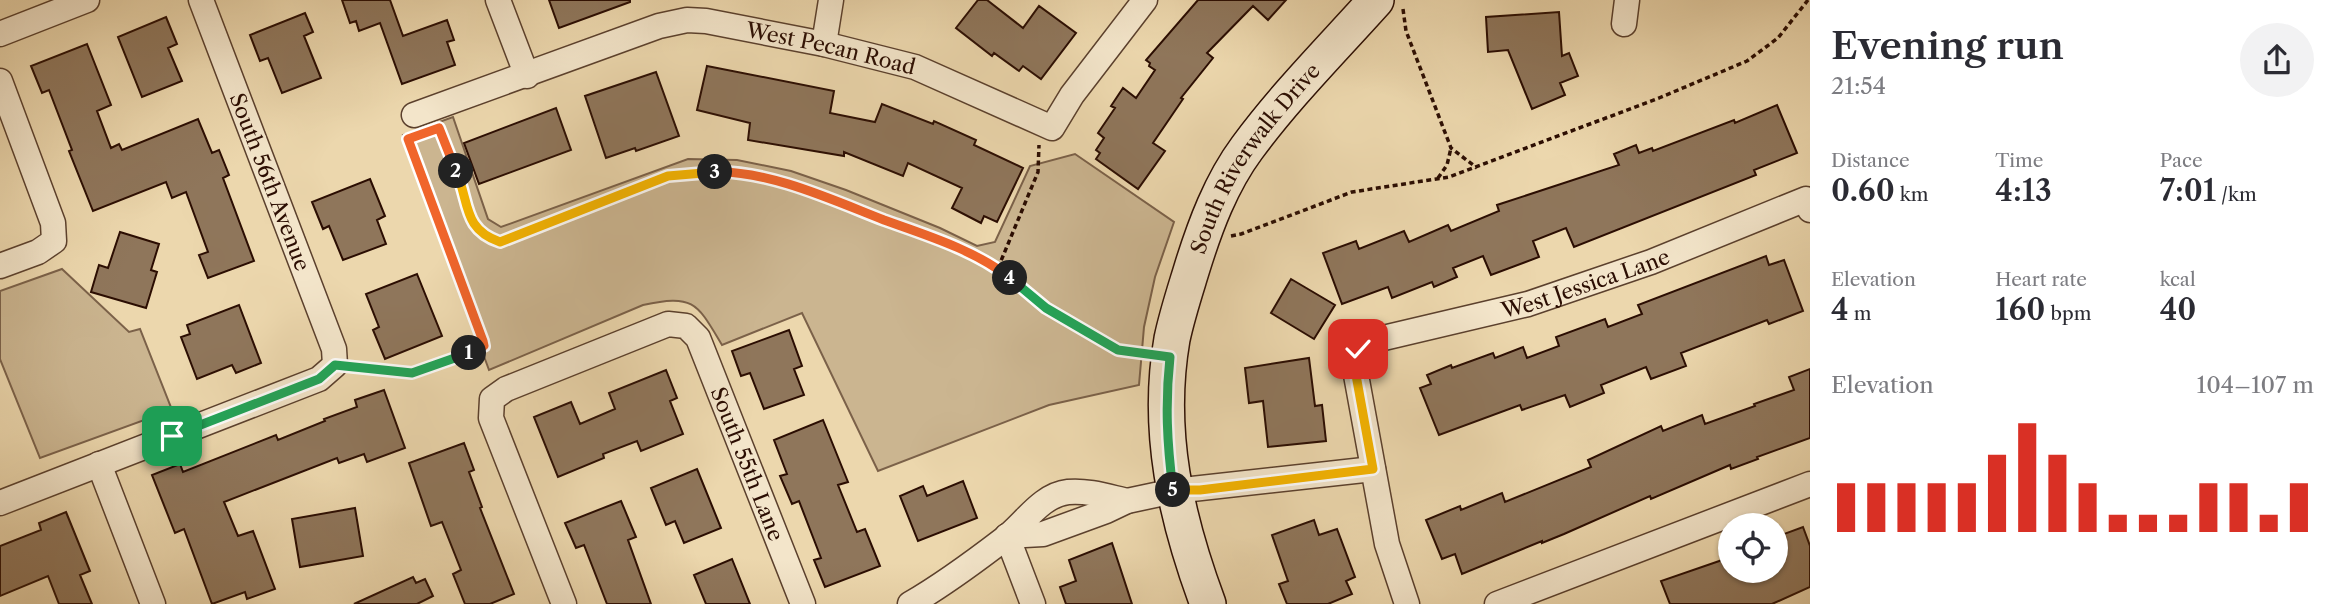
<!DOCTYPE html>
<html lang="en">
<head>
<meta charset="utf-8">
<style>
  :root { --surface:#fff; --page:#f2f2f3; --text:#2b2b33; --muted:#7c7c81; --accent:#d93025 }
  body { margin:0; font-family:"Libre Caslon Text",serif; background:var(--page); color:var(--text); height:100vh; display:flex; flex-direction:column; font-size:26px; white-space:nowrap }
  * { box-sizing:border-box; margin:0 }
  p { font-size:23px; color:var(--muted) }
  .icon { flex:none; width:38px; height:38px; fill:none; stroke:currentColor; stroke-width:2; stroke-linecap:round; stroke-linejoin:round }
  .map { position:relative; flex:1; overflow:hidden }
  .side { display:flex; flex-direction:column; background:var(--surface); width:525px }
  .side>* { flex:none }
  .controls { position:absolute; left:1718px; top:513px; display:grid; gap:14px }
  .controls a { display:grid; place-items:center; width:70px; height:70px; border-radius:50%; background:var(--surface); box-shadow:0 2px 5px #0004; font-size:35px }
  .pin { position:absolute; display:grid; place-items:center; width:60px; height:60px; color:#fff; margin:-30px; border-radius:14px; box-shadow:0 4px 10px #0006 }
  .km { position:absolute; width:35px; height:35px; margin:-18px; border-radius:50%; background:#222; color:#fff; font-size:19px; line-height:35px; text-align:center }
  .round { display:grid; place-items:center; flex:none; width:74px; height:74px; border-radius:37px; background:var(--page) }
  .headline { display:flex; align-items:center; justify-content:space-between; height:119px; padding:0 21px }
  h1 { font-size:38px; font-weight:600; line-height:52px }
  .metrics { display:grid; grid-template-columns:repeat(3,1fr); gap:10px; height:119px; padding:7px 21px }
  .metrics div { display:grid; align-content:center }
  .metrics b { font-size:30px; font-weight:600 }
  .metrics small { font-size:19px; font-weight:400 }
  .metrics p { font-size:19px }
  .chart { height:196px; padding:14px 21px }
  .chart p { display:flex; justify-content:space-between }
  .chart svg { width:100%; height:126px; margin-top:7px; stroke:var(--accent); stroke-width:6 }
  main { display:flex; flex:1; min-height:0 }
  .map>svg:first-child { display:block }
</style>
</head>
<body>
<main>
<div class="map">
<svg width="1810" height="604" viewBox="0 0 1810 604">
  <rect width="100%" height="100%" fill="#ecd7ad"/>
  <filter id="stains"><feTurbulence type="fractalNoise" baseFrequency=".00286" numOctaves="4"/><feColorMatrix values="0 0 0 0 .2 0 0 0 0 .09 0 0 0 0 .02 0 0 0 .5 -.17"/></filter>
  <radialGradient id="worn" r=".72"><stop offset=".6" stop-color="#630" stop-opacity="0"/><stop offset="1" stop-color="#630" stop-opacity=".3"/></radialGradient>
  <!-- green -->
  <path fill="#cbb590" stroke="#7b6149" stroke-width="2" d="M 453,117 L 488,219 L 501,227 L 688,159 L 737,160 L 791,171 L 846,190 L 940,228 L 977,246 L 995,242 L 1030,166 L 1075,154 L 1174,222 L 1155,277 L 1144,327 L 1139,385 L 1049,405 L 878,471 L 802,313 L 722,345 C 697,303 694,294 643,305 L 489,370 L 403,135 Z
    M 62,269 L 129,332 L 140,329 L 172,410 L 40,458 L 0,359 L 0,291 Z"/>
  <!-- building -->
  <path fill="#8f765b" stroke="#2b0d02" stroke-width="2" d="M 342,0 L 390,0 L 403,36 L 447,20 L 454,40 L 447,42 L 455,65 L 402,84 L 380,23 L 359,31 L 356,21 L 350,23 Z
    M 549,0 L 630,0 L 630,2 L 559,28 Z
    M 978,0 L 987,0 L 1023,28 L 1039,6 L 1076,33 L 1041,79 L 1023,66 L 1019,71 L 994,53 L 992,56 L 956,28 Z
    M 1198,0 L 1286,0 L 1268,20 L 1253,6 L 1207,53 L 1213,58 L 1181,98 L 1183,99 L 1153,143 L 1165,151 L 1138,189 L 1096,159 L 1100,153 L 1096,150 L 1104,138 L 1098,133 L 1115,108 L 1111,106 L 1123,88 L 1136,98 L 1155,70 L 1149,66 L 1150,63 L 1146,60 Z
    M 1559,12 L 1562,56 L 1569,53 L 1578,76 L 1560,83 L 1565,95 L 1532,109 L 1508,50 L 1488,52 L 1486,17 Z
    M 305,13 L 313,32 L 304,36 L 321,78 L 282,93 L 268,58 L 260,61 L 250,35 Z
    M 166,17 L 177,44 L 168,48 L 182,81 L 142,97 L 118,37 Z
    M 87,44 L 111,105 L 97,111 L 111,148 L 119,144 L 122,150 L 198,119 L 212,153 L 219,150 L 229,175 L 223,178 L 254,261 L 208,278 L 199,255 L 208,252 L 186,192 L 172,198 L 166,182 L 93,211 L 69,151 L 72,150 L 49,90 L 42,93 L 31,66 Z
    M 707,66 L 834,91 L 830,113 L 875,122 L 882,104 L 933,124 L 934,121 L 976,140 L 974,145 L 1023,168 L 997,222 L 984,216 L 981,223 L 952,208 L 962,188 L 908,163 L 903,176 L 844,152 L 844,156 L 748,140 L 750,123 L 697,110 Z
    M 656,72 L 679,136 L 636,151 L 635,148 L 606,158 L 585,96 Z
    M 1777,105 L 1797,153 L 1754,170 L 1756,175 L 1574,247 L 1566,228 L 1533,241 L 1539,257 L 1491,275 L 1483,256 L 1453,268 L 1457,277 L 1434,287 L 1432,282 L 1392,298 L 1388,287 L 1342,304 L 1323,253 L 1356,241 L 1359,249 L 1404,231 L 1409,242 L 1448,225 L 1451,231 L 1499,211 L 1497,205 L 1619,165 L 1614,154 L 1636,145 L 1639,153 L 1652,148 L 1653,151 L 1734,120 L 1735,123 Z
    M 556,108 L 571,150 L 479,184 L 464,143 Z
    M 370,179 L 385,216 L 377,220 L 386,244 L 343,260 L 329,226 L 323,229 L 312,202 Z
    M 120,232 L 159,244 L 151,270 L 157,272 L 146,308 L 91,292 L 99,265 L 108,268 Z
    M 1766,256 L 1769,265 L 1784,260 L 1803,311 L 1769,324 L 1767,320 L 1681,353 L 1686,366 L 1651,379 L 1646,367 L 1601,385 L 1604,393 L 1570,407 L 1565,395 L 1522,410 L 1520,405 L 1439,435 L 1420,388 L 1431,384 L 1427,375 L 1451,365 L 1452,368 L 1493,353 L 1495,358 L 1523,347 L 1527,358 L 1559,346 L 1556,337 L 1605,319 L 1608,327 L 1642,314 L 1638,305 Z
    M 417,274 L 442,336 L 385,359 L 373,330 L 379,327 L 366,294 Z
    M 1291,279 L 1335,305 L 1314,339 L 1271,313 Z
    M 239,305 L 261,363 L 236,373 L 232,365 L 197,379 L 181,337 L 190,334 L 187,325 Z
    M 789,330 L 802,366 L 794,369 L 804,395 L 764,409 L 750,373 L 741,376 L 732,351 Z
    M 1309,358 L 1315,406 L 1322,405 L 1326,441 L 1268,447 L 1263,401 L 1249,403 L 1245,368 Z
    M 1810,369 L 1810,438 L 1757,457 L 1758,459 L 1731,469 L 1730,465 L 1651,499 L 1650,496 L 1564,534 L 1542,543 L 1542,541 L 1462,574 L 1455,554 L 1442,559 L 1426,520 L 1460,506 L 1461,510 L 1502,493 L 1505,502 L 1591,467 L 1588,460 L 1661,426 L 1663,431 L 1702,415 L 1705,424 L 1755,406 L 1754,404 L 1794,390 L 1789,377 Z
    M 666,370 L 677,398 L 670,401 L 683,434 L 641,451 L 637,441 L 603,454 L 604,458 L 558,477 L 534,417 L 571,402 L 580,424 L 615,409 L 609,393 Z
    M 384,390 L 405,448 L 367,462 L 364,454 L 339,463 L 337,458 L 224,502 L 238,536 L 253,531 L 275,589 L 247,599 L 245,592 L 212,604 L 184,529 L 175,533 L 152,475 L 180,464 L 183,472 L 276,435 L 278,440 L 325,421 L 324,419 L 357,407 L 355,400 Z
    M 823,420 L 848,482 L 838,485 L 857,532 L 865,529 L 880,566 L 825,587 L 814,560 L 821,558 L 799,501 L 792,504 L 780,476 L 787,474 L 774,440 Z
    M 464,443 L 474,470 L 469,472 L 482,507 L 480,508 L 514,594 L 490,604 L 465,604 L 453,574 L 461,570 L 442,522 L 431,526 L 409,463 Z
    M 697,469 L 721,528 L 684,543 L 675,521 L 666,525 L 651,488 Z
    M 963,481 L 977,518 L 918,541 L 900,496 L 923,486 L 927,496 Z
    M 621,501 L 636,537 L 628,540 L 651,604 L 607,604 L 584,545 L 576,548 L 565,523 Z
    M 355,508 L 363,556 L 300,567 L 292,519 Z
    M 66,512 L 90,571 L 80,575 L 92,604 L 59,604 L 48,576 L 0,596 L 0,546 L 41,530 L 39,523 Z
    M 1314,520 L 1319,535 L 1337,529 L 1355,577 L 1346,581 L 1352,594 L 1328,604 L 1287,604 L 1279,584 L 1288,581 L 1272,535 Z
    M 1803,527 L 1810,546 L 1810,587 L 1772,604 L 1670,604 L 1661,581 L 1731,557 L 1731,570 L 1776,570 L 1776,537 Z
    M 1112,543 L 1132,604 L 1066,604 L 1060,587 L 1076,581 L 1069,560 Z
    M 732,559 L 750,604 L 706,604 L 694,575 Z
    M 413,577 L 416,583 L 425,579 L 433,596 L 417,604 L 354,604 Z"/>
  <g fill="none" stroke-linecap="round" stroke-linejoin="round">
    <!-- street casing -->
    <g stroke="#5b402d" stroke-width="27">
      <g id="street">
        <path d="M 498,0 L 527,76"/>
        <path d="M 1624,24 L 1627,0"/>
        <path d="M 0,34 L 87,0"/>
        <path d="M 824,44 L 831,0"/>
        <path d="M 0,81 L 53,223 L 54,241 L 38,252 L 0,266"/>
        <path id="s1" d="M 414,115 L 659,26 L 687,20 L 706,21 L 824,44 L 915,67 L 1052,128 L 1072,95 L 1145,0"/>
        <path d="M 99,464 L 153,604"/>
        <path d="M 0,503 L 319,379 L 335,365 L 334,349 L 201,0"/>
        <path d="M 1007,536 L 1043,534 L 1106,511 L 1127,501 L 1174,491 L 1373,469"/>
        <path d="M 1007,536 L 1033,604"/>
        <path id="s2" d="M 564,604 L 491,418 L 492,399 L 506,389 L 668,324 L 686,326 L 698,338 L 803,604"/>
        <path d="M 910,604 C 943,585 974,562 1004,539 C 1024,524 1041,495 1068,492 C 1088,490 1109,497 1127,501"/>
        <path id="s3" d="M 1407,604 L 1387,544 L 1354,364 L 1358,349 L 1375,340 L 1528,304 L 1651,262 L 1806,199 L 1810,210"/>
        <path d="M 1497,604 L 1810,484"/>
      </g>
    </g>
    <!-- secondary casing -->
    <g stroke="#2b0d02" stroke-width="38">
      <g id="secondary">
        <path id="s4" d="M 1208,604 C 1176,518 1156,431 1172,339 C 1177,315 1185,291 1192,268 C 1205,226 1221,183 1247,148 C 1286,95 1333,48 1376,0"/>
      </g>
    </g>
    <!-- path -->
    <path stroke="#2b0d02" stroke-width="3.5" stroke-dasharray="5 3.5" stroke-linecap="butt" d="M 1403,9 L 1406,31 L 1451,148 L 1477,168
      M 439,128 C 445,146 454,162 460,180 C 471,209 464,230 500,242 L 668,176 L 720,172 L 757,177 L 811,192 L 946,243 L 998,268 L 1046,308 L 1105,344 L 1118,350 L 1144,354
      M 1438,178 L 1447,165 L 1451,148
      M 1231,236 L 1241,234 L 1352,192 L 1449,177 L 1659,98 L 1747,61 L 1778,38 L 1808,0
      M 998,268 L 1038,172 L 1039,145
      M 358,368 L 412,373 L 484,346 L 408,139 L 413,138"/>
    <!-- street -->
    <use href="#street" stroke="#f3e5ca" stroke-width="24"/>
    <!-- secondary -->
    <use href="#secondary" stroke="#f3e5ca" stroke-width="35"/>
  </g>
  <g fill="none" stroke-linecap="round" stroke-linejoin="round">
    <!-- split-1 casing -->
    <g stroke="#fff" stroke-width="14">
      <path id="split-1" d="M 172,436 L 319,379 L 335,365 L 412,373 L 469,353"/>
    </g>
    <!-- split-2 casing -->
    <g stroke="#fff" stroke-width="14">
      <path id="split-2" d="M 456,171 L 439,128 L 408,139 L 483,341 L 484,346 L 469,353"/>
    </g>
    <!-- split-3 casing -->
    <g stroke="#fff" stroke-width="14">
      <path id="split-3" d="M 456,171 C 470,202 462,229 500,242 L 668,176 L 715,172"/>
    </g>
    <!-- split-4 casing -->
    <g stroke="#fff" stroke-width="14">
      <path id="split-4" d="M 715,172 C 768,170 835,201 884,220 C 926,235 975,250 1010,278"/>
    </g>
    <!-- split-5 casing -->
    <g stroke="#fff" stroke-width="14">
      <path id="split-5" d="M 1010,278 L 1046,308 L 1118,350 L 1170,357 C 1165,404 1167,443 1173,490"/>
    </g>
    <!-- split-6 casing -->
    <g stroke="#fff" stroke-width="14">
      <path id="split-6" d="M 1173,490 L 1200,490 L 1373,469 L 1354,364 L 1358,349"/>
    </g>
    <!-- split-1 -->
    <use href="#split-1" stroke="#22a559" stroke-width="9"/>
    <!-- split-2 -->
    <use href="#split-2" stroke="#f0652b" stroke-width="9"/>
    <!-- split-3 -->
    <use href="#split-3" stroke="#f5b400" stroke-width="9"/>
    <!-- split-4 -->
    <use href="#split-4" stroke="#f0652b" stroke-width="9"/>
    <!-- split-5 -->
    <use href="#split-5" stroke="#22a559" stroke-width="9"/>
    <!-- split-6 -->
    <use href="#split-6" stroke="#f5b400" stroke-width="9"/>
  </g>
  <g text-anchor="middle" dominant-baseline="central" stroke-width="5" stroke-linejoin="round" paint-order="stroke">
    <!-- street labels -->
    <g font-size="21" fill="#2b0d02" stroke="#f3e5ca">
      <text stroke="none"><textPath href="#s1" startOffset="436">West Pecan Road</textPath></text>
      <text stroke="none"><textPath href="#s4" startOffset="472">South Riverwalk Drive</textPath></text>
      <text transform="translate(270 182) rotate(69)">South 56th Avenue</text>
      <text stroke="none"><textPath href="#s3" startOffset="499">West Jessica Lane</textPath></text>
      <text stroke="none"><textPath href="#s2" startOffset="581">South 55th Lane</textPath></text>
    </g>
  </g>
  <rect width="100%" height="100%" filter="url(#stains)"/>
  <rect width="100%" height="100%" fill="url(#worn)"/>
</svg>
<div class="controls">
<a><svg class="icon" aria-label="locate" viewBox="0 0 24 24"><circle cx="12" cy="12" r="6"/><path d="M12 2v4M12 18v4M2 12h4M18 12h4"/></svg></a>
</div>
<div class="pin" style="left:172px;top:436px;background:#1e9e55"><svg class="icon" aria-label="arrive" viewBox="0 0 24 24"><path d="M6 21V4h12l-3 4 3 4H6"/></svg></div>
<div class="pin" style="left:1358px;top:349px;background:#d93025"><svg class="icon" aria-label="check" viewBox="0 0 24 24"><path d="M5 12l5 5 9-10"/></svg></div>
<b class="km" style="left:469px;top:353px">1</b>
<b class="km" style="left:456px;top:171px">2</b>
<b class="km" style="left:715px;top:172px">3</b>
<b class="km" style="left:1010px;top:278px">4</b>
<b class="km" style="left:1173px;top:490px">5</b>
</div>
<section class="side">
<div class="headline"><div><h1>Evening run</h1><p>21:54</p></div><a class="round"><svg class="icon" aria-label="share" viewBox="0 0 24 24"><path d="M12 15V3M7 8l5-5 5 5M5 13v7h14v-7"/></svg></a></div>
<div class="metrics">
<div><p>Distance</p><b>0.60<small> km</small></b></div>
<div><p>Time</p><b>4:13</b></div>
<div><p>Pace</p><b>7:01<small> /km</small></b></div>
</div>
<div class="metrics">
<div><p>Elevation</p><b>4<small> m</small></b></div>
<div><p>Heart rate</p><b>160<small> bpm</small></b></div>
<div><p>kcal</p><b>40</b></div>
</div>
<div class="chart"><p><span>Elevation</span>104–107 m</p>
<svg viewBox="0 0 160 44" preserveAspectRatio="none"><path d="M5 44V27M15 44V27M25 44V27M35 44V27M45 44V27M55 44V17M65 44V6M75 44V17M85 44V27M95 44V38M105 44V38M115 44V38M125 44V27M135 44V27M145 44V38M155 44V27"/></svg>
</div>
</section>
</main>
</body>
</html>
